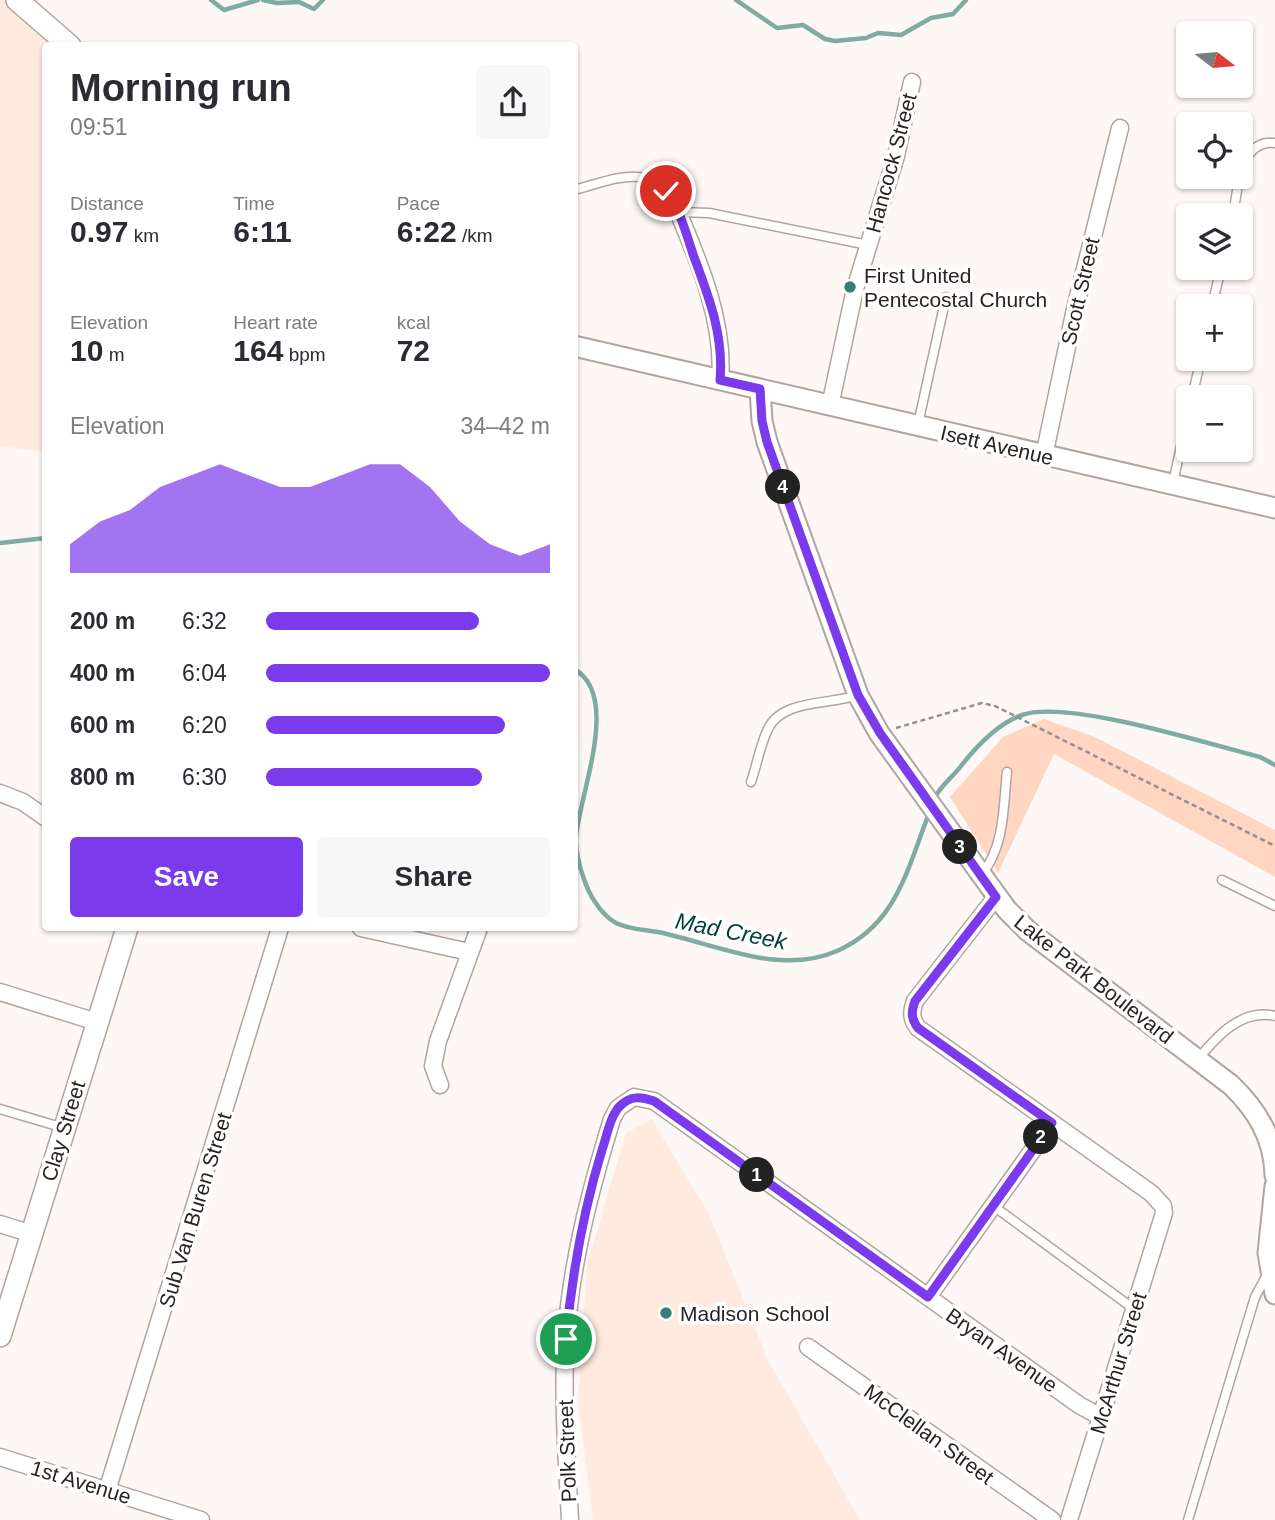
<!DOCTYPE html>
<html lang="en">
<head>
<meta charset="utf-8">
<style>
  :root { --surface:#fff; --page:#f7f7f7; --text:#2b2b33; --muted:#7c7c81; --accent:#7c3aed }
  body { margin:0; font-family:Helvetica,sans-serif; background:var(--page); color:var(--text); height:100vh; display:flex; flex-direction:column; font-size:26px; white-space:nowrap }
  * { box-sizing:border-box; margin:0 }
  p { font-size:23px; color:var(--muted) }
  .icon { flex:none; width:38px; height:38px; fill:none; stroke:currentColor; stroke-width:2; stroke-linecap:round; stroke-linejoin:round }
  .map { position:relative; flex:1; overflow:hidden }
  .panel { position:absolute; left:42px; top:42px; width:536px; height:889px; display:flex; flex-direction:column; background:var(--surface); border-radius:7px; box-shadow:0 2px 5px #0004 }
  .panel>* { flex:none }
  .needle { width:46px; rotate:106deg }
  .tools { position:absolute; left:1176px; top:21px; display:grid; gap:14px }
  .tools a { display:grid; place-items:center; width:77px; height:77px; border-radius:7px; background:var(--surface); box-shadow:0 2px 5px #0004; font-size:35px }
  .pin { position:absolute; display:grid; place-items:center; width:60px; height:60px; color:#fff; margin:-30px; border:4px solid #fff; border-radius:50%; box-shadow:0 2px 7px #0007 }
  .km { position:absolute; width:35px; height:35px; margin:-18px; border-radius:50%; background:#222; color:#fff; font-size:19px; line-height:35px; text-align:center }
  .round { display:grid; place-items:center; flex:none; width:74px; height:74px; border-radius:7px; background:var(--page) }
  .overview { display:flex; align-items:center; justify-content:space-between; height:119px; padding:0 28px }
  h1 { font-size:38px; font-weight:800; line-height:52px }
  .stats { display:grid; grid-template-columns:repeat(3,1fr); gap:10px; height:119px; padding:7px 28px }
  .stats div { display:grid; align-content:center }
  .stats b { font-size:30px; font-weight:800 }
  .stats small { font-size:19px; font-weight:400 }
  .stats p { font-size:19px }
  .chart { height:196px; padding:14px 28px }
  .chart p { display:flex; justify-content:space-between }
  .chart svg { width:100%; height:126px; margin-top:7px; fill:var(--accent); opacity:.7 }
  .primary-button { display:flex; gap:14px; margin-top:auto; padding:14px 28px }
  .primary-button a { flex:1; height:80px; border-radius:7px; background:var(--accent); color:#fff; font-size:28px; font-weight:800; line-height:80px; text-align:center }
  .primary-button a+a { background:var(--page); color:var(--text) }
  ul { padding:0 28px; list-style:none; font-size:23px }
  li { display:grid; grid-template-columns:112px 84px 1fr; align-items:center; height:52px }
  li i { height:18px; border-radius:9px; background:var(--accent) }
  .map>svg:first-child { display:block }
</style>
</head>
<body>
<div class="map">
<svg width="1275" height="1520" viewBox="0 0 1275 1520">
  <rect width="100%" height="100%" fill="#fdf8f5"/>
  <!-- built -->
  <path fill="#ffeae0" d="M 0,0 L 4,0 L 61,45 L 46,46 L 45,452 L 0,446 Z
    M 652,1119 L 709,1214 L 768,1360 L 860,1520 L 593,1520 L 578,1401 L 587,1265 L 626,1133 Z"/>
  <!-- green -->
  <path fill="#ffd6c1" d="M 1044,719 L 1095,737 L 1275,830 L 1275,877 L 1054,754 L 998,873 L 950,797 L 1003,737 Z"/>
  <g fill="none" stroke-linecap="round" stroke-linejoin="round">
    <!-- stream -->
    <path stroke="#7eaba2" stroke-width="4.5" d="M 211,0 L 224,10 L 258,0
      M 263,0 L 277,3 L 299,2 L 314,9 L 323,0
      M 736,0 L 777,28 L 803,25 L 825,39 L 835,41 L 866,38 L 878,33 L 901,35 L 931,18 L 953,14 L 966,0
      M 0,543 L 46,538
      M 574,669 C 623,696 577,799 576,840 C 576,850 579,866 583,876 C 588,893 600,914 616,923 C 632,931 650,929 667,934 C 722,947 782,975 837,951 C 898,924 907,868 930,811
      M 934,799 C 941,785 952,778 961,766 C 976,747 999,723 1022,715 C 1068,699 1208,744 1260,757 L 1275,765"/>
    <!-- service casing -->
    <g stroke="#b1a59f" stroke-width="11">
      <path id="service" d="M 574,190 C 619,178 655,159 678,212 L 709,213 L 868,245
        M 1233,215 C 1238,190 1239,139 1275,143
        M 1212,306 L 1221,268
        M 1192,397 L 1201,359
        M 918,424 L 946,297
        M 1173,483 L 1188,414
        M 751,782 C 757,765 760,745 768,729 C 782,699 830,705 858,695
        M 982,874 C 1005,845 1003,808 1007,772
        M 1222,880 L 1275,906
        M 1198,1059 C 1217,1036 1242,1008 1275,1016
        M 0,1109 L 64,1128
        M 992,1205 L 1134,1309
        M 1188,1520 L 1255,1297 L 1267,1275"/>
    </g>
    <!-- minor casing -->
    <g stroke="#b1a59f" stroke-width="19">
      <path id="minor" d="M 678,212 C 700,264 725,324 720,380
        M 830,406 L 855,289 L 896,156 L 912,82
        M 1044,456 L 1075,309 L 1120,128
        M 0,793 L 23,802 L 46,818
        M 996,897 L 915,1001 C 911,1012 911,1019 918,1028 L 1151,1193 L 1163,1206 L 1164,1213 L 1069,1520
        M 361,928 L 469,952
        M 0,992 L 97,1022
        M 440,1085 L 433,1066 L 438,1041 L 479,928
        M 0,1224 L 32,1234
        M 928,1297 L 1052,1123
        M 808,1347 L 1052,1520
        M 0,1457 L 201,1520
        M 107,1491 L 280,928
        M 570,1520 C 567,1460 562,1398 566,1338 C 571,1263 590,1191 612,1119 L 618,1108 L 634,1097 L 654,1101 L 1079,1405 L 1101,1417"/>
    </g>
    <!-- tertiary casing -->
    <g stroke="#b1a59f" stroke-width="23">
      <path id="tertiary" d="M 574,346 L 1275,508
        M 760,389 L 762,421 L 767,442 L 858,695 L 879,733 L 1007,910 L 1028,931 L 1231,1085 C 1257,1110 1274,1138 1275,1175
        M 1275,1186 L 1268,1253 L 1275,1294"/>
    </g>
    <!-- secondary casing -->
    <g stroke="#b1a59f" stroke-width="24">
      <path id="secondary" d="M 17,0 L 70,46
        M 0,1336 L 127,928"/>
    </g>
    <!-- path -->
    <path stroke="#948f8d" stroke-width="2.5" stroke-dasharray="5 3.5" stroke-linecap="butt" d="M 896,728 L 982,703 L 995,706 L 1275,846"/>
    <!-- service -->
    <use href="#service" stroke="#fff" stroke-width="8"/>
    <!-- minor -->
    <use href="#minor" stroke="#fff" stroke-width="16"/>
    <!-- tertiary -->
    <use href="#tertiary" stroke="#fff" stroke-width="19"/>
    <!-- secondary -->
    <use href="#secondary" stroke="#fff" stroke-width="21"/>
  </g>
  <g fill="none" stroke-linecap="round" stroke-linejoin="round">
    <!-- route casing -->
    <g stroke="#fff" stroke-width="14">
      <path id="route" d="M 566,1339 C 572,1274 583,1212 602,1150 C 607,1136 610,1116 620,1106 C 631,1095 641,1097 654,1101 L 928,1297 L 1052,1123 L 918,1028 C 911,1019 911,1012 915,1001 L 996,897 L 880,733 L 858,695 L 767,442 L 762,421 L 760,389 L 720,380 C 724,336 709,297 694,257 C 686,234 681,211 666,191"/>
    </g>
    <!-- route -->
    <use href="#route" stroke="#7c3aed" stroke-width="9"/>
  </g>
  <!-- markers -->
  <g fill="#397e74" stroke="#fff" stroke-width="2.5">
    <circle cx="850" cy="287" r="7"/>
    <circle cx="666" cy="1313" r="7"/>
  </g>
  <g text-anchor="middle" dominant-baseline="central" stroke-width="7" stroke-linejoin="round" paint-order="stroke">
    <!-- street labels -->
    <g font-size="21" fill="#292422" stroke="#fff">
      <text transform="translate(891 163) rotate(-75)">Hancock Street</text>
      <text transform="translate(1080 291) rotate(-77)">Scott Street</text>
      <text transform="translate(997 445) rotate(13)">Isett Avenue</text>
      <text transform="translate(1094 979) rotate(38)">Lake Park Boulevard</text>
      <text transform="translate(63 1131) rotate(-73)">Clay Street</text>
      <text transform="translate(195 1210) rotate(-73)">Sub Van Buren Street</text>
      <text transform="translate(1002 1350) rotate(35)">Bryan Avenue</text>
      <text transform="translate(1118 1363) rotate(-73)">McArthur Street</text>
      <text transform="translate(929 1434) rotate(36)">McClellan Street</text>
      <text transform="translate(567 1451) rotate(-92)">Polk Street</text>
      <text transform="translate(81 1482) rotate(17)">1st Avenue</text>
    </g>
    <!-- poi labels -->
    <g font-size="21" fill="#292422" stroke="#fff" text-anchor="start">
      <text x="864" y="275">First United<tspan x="864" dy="24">Pentecostal Church</tspan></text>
      <text x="680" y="1313">Madison School</text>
    </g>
    <!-- water labels -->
    <g font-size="23" font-style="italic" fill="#003f37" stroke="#fff">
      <text transform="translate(731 931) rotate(11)">Mad Creek</text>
    </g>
  </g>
</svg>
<div class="tools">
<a><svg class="needle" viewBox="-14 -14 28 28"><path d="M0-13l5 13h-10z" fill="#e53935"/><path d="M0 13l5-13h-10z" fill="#7c7c81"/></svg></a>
<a><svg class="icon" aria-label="locate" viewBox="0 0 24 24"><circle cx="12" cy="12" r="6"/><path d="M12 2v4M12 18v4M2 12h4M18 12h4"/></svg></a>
<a><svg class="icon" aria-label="layers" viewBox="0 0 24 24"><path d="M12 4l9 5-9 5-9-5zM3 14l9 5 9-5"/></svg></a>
<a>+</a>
<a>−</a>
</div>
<div class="pin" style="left:566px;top:1339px;background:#1e9e55"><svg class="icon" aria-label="arrive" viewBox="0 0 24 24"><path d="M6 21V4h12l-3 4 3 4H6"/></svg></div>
<div class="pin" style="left:666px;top:191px;background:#d93025"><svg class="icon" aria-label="check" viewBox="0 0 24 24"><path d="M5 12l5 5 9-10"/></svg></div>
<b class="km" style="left:757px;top:1175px">1</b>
<b class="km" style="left:1041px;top:1137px">2</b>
<b class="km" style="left:960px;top:847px">3</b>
<b class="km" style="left:783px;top:487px">4</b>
<section class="panel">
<div class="overview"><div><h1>Morning run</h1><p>09:51</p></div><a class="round"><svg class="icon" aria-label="share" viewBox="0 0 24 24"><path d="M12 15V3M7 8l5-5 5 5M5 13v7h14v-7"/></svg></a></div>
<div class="stats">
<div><p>Distance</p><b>0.97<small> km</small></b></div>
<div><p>Time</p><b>6:11</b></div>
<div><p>Pace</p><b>6:22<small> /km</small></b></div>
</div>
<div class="stats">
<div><p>Elevation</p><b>10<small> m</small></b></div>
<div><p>Heart rate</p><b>164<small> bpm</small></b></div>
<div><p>kcal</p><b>72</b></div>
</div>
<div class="chart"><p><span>Elevation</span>34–42 m</p>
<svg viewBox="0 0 160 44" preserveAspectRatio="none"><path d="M0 44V34L10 26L20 22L30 14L40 10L50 6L60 10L70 14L80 14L90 10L100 6L110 6L120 14L130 26L140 34L150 38L160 34V44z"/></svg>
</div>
<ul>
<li><b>200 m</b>6:32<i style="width:75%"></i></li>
<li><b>400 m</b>6:04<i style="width:100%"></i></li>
<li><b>600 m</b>6:20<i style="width:84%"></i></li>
<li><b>800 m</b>6:30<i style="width:76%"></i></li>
</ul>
<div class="primary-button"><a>Save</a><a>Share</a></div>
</section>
</div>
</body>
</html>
